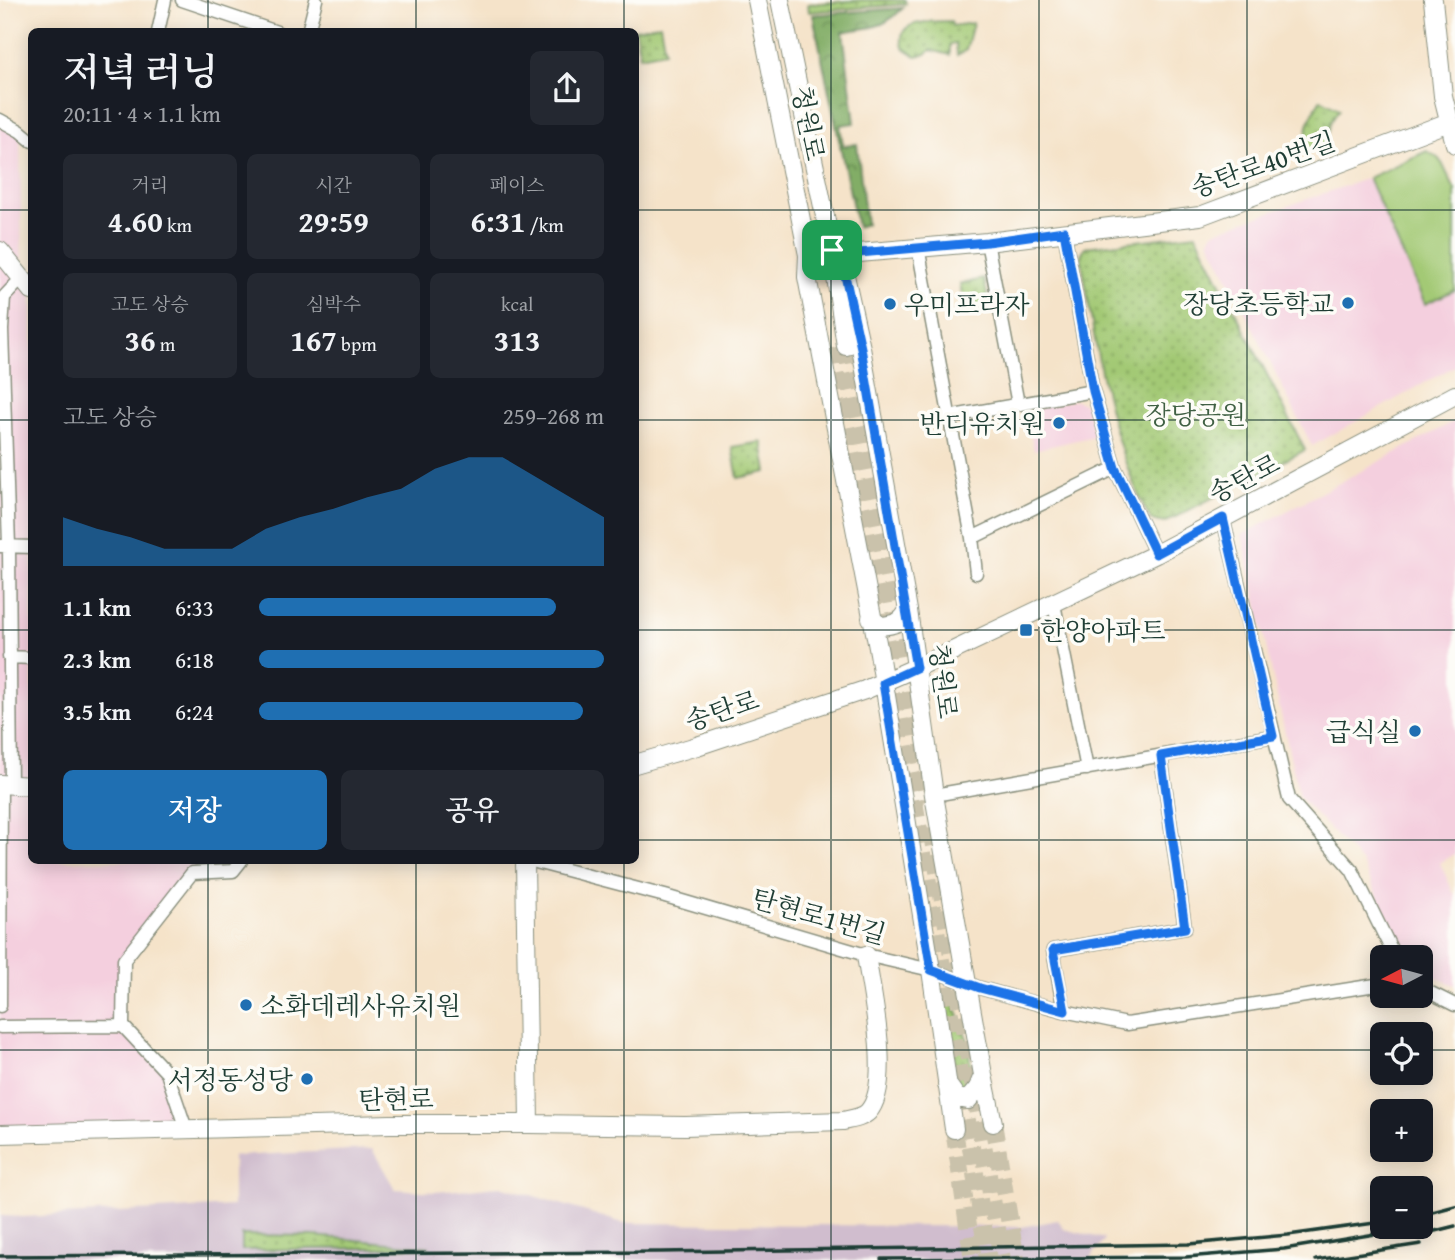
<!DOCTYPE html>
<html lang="ko">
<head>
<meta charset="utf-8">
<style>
  :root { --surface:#171b24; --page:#242831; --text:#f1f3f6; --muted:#9ea1a6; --accent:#1f6fb2 }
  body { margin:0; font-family:"Gentium Book Plus","Noto Serif KR",serif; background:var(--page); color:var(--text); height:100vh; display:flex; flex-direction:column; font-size:26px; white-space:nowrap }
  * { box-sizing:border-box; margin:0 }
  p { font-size:23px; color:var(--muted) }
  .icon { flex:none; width:38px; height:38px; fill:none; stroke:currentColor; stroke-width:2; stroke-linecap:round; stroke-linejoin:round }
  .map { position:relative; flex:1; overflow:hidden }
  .details { position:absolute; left:28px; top:28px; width:611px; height:836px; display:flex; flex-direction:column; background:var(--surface); border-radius:10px; box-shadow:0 4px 18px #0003 }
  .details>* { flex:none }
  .needle { width:46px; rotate:264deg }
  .controls { position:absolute; left:1370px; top:945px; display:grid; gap:14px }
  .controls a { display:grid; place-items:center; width:63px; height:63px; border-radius:10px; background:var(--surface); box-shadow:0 4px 18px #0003; font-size:35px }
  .pin { position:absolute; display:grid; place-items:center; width:60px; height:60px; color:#fff; margin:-30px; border-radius:14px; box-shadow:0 4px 10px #0006 }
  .round { display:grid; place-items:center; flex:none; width:74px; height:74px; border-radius:10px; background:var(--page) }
  .summary { display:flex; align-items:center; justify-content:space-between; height:119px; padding:0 35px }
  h1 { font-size:38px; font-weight:600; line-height:52px }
  .stats { display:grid; grid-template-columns:repeat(3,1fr); gap:10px; height:119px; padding:7px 35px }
  .stats div { display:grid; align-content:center; border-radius:10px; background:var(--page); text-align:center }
  .stats b { font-size:30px; font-weight:600 }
  .stats small { font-size:19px; font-weight:400 }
  .stats p { font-size:19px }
  .chart { height:196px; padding:14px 35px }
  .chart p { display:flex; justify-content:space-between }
  .chart svg { width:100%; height:126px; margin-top:7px; fill:var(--accent); opacity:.7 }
  .action { display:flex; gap:14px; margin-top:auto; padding:14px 35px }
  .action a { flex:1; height:80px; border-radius:10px; background:var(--accent); color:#fff; font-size:28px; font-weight:600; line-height:80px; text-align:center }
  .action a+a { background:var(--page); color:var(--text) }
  ul { padding:0 35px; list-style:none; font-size:23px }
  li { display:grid; grid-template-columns:112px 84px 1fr; align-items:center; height:52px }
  li i { height:18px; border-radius:9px; background:var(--accent) }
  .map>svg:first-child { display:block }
</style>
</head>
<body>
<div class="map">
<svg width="1455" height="1260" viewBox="0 0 1455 1260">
  <defs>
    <pattern id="grass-dots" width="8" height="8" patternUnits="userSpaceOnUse" patternTransform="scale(1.75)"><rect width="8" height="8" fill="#a3c974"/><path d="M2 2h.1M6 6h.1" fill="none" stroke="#84a460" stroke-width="1.8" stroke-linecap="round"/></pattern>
    <pattern id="forest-crowns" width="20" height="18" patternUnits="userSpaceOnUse" patternTransform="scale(1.75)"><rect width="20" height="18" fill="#82ad66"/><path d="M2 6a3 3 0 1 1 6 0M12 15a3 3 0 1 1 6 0" fill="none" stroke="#6a8e55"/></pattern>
  </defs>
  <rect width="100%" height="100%" fill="#fdfcf7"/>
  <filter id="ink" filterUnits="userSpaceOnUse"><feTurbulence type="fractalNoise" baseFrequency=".0143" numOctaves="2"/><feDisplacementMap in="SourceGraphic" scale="14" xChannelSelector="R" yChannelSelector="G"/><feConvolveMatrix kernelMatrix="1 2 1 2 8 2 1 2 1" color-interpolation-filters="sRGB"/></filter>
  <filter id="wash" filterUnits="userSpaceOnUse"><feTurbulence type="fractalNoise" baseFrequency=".00686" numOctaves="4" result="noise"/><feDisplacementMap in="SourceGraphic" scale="28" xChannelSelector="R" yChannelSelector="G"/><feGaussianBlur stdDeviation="1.57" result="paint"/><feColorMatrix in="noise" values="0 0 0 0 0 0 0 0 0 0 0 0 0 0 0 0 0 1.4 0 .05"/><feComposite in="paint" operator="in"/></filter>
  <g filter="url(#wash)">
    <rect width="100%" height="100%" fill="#f5e3c9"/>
    <!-- built -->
    <path fill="#f4cfde" d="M 0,123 L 20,131 L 22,278 L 32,291 L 32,861 L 241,861 L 241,863 L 192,873 L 124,960 L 123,1026 L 167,1073 L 186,1129 L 0,1132 Z
      M 1427,151 L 1440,159 L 1455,190 L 1455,366 L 1312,446 L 1209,240 L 1213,232 L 1368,178 Z
      M 1076,400 L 1087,406 L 1094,436 L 1034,450 L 1025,411 Z
      M 1455,421 L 1455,854 L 1440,863 L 1455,896 L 1455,985 L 1421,972 L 1421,957 L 1405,957 L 1362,863 L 1299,797 L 1242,535 Z"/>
    <!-- industrial -->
    <path fill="#d0bdce" d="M 372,1149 L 395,1189 L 435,1192 L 501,1186 L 623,1223 L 1022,1227 L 1058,1220 L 1064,1229 L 1105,1239 L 1089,1260 L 0,1260 L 0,1216 L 23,1217 L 233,1206 L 233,1156 Z"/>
    <!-- grass -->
    <path fill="url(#grass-dots)" stroke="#618354" stroke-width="2" d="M 862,0 L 905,0 L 906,4 L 809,12 L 808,4 Z
      M 951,21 L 952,26 L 973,23 L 966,50 L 957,55 L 956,43 L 950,44 L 950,55 L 931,50 L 926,54 L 916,56 L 903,47 C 894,18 932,22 951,21 Z
      M 660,24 L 665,51 L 640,56 L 635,29 Z
      M 1321,99 L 1339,109 L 1331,122 L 1325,145 L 1306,151 C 1305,130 1309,117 1321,99 Z
      M 1196,234 L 1305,450 L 1164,523 L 1151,520 C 1109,444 1094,340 1081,255 L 1085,247 Z
      M 984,279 L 989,306 L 965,311 L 960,284 Z
      M 762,442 L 767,472 L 738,478 L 732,447 Z
      M 943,994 L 953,1000 L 967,1039 L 973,1082 L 966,1089 L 958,1084 Z
      M 242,1235 L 314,1236 L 430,1247 L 242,1250 Z"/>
    <!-- forest -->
    <path fill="url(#forest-crowns)" stroke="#50754d" stroke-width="2" d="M 903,8 C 880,31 872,26 843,32 L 855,123 L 840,125 L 843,146 L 857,144 L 866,224 L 857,227 L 813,15 Z"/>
    <!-- pitch -->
    <path fill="#a3c974" stroke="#618354" stroke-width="2" d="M 1427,151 L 1440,159 L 1455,190 L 1455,290 L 1425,304 L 1368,178 Z"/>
  </g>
  <g filter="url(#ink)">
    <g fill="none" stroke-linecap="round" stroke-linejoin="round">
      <!-- secondary-tunnel -->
      <path stroke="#cac2ab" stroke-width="18" stroke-dasharray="18 9" stroke-linecap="butt" d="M 846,346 L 895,614 L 927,801
        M 831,348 C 889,651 943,955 988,1260
        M 931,828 L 1002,1260
        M 993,1123 L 1016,1260
        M 954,1129 L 973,1260"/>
      <!-- street casing -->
      <g stroke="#8a907e" stroke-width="15">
        <path id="street" d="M 182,0 L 277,32
          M 158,32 L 165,0
          M 308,32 L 316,0
          M 0,120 L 20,131 L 32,141
          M 1064,231 L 1093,391 L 1115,468 L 1156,554
          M 987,242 L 1018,404
          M 918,247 L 972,538 L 976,573
          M 948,417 L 1093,391
          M 1223,518 L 1289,799 L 1352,870 L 1395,957
          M 972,538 L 1115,468
          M 0,546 L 32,547
          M 1054,604 L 1087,769
          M 9,657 L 32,658
          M 11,785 L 9,546 L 2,330 L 4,297 L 22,278
          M 934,795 L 1273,736
          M 532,861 L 665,896 L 866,955 L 931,970 L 980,988 L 1064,1011 L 1127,1024 L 1382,984
          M 1421,988 L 1455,1005
          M 0,1006 L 1,784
          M 1064,1011 L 1053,950 L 1185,928 L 1161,756
          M 0,1027 L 123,1026
          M 186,1129 L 167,1073 L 123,1026 L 124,960 L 192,873 L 233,871 L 241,861"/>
      </g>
      <!-- secondary casing -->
      <g stroke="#8a907e" stroke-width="20">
        <path id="secondary" d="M 757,0 L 808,255 L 812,264
          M 780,0 L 832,250 L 846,346
          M 1433,0 L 1443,96 L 1455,144
          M 832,250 L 842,262 L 861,348 L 908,610 L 934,795 L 983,1075 L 993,1123
          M 832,250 L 859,253 L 987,242 L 1200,216 L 1449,122
          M 0,251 L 32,291
          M 808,255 L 807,277 L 879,653 L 931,970 L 954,1129
          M 871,618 L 880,626 C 894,625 902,623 908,610
          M 635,764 L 697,746 L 865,690 L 940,657 L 1156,554 L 1455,395
          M 0,784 L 32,786
          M 947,1084 L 957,1098 L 968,1100 L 978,1088 L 983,1075
          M 529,1124 L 685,1126 L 843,1121 C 851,1119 862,1118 868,1112 C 893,1085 871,991 866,955
          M 0,1134 L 390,1124 L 529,1124 L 525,861"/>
      </g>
      <!-- street -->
      <use href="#street" stroke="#fff" stroke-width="12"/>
      <!-- secondary -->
      <use href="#secondary" stroke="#fff" stroke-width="18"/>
      <!-- rail -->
      <path stroke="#1f3d34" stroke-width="3.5" d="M 1421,1215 L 1455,1206
        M 1407,1238 L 1455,1226
        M 0,1256 L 661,1252 L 1189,1244 L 1288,1235 L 1382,1222
        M 881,1259 L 1186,1257 L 1284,1249 L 1418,1227
        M 1316,1260 L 1421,1244"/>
    </g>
  </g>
  <g fill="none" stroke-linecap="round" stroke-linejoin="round" filter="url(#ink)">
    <!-- route casing -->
    <g stroke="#fff" stroke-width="14">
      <path id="route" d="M 1064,231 L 1093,391 L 1115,468 L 1156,554 L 1223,518 L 1273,736 L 1161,756 L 1185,928 L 1053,950 L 1065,1011 L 980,988 L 931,970 L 883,683 L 916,668 L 861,348 L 842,262 L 832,250 L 859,253 L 987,242 Z"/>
    </g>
    <!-- route -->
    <use href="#route" stroke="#1a73e8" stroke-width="9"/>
  </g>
  <!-- grid -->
  <path fill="none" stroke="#1f3d34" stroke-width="2" stroke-opacity="0.55" d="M 208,0 L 208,32M 416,0 L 416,32M 624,0 L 624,32M 831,0 L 831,1260M 1039,0 L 1039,1260M 1247,0 L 1247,1260M 0,210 L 32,210M 635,210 L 1455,210M 0,420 L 32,420M 635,420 L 1455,420M 0,630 L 32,630M 635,630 L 1455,630M 0,840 L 32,840M 635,840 L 1455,840M 208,861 L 208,1260M 416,861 L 416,1260M 624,861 L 624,1260M 0,1050 L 1382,1050M 1421,1050 L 1455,1050"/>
  <!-- markers -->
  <g fill="#1f6fb2" stroke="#fdfcf7" stroke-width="2.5">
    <circle cx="1348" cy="303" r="7"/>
    <circle cx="890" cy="304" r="7"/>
    <circle cx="1059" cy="423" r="7"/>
    <rect x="1019" y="623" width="14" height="14" rx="3.5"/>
    <circle cx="1415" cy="731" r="7"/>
    <circle cx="246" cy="1005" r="7"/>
    <circle cx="307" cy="1079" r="7"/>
  </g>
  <g text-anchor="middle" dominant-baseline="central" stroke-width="7" stroke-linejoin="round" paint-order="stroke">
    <!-- street labels -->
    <g font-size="26" fill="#1f3d34" stroke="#fdfcf7">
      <text transform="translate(809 123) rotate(79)">청원로</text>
      <text transform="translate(1263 164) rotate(-19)">송탄로40번길</text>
      <text transform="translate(1244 478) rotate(-27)">송탄로</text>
      <text transform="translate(944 681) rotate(83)">청원로</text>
      <text transform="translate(722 710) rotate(-18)">송탄로</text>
      <text transform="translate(819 916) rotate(16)">탄현로1번길</text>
      <text transform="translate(396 1099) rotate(-1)">탄현로</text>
    </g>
    <!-- poi labels -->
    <g font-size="26" fill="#1f3d34" stroke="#fdfcf7" text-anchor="end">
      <text x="1334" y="303">장당초등학교</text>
      <text x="904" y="304" text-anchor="start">우미프라자</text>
      <text x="1045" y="423">반디유치원</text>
      <text x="1040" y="630" text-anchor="start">한양아파트</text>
      <text x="1401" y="731">급식실</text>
      <text x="260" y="1005" text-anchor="start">소화데레사유치원</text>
      <text x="293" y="1079">서정동성당</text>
    </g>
    <!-- park labels -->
    <g font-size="26" fill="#406044" stroke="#fdfcf7">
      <text x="1196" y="414">장당공원</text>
    </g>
  </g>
</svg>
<div class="controls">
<a><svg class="needle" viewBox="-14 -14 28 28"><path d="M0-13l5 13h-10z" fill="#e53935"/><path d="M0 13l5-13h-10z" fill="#9ea1a6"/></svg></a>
<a><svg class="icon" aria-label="locate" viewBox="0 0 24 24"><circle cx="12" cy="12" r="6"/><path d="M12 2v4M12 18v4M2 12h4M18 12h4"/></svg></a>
<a>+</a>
<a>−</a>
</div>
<div class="pin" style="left:832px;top:250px;background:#1e9e55"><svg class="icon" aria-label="arrive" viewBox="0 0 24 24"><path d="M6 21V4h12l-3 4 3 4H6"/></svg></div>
<section class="details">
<div class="summary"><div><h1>저녁 러닝</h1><p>20:11 · 4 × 1.1 km</p></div><a class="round"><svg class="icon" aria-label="share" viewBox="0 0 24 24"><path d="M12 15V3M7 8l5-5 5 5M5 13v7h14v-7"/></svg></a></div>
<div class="stats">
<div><p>거리</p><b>4.60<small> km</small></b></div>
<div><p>시간</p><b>29:59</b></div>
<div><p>페이스</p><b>6:31<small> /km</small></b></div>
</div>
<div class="stats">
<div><p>고도 상승</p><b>36<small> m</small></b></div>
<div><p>심박수</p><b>167<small> bpm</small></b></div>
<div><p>kcal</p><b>313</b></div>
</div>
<div class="chart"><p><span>고도 상승</span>259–268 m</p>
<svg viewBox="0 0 160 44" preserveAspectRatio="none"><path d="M0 44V27L10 31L20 34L30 38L40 38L50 38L60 31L70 27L80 24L90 20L100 17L110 10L120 6L130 6L140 13L150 20L160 27V44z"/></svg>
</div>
<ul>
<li><b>1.1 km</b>6:33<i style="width:86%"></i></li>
<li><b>2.3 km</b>6:18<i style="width:100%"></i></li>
<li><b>3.5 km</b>6:24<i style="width:94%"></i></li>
</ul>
<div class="action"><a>저장</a><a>공유</a></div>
</section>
</div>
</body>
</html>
